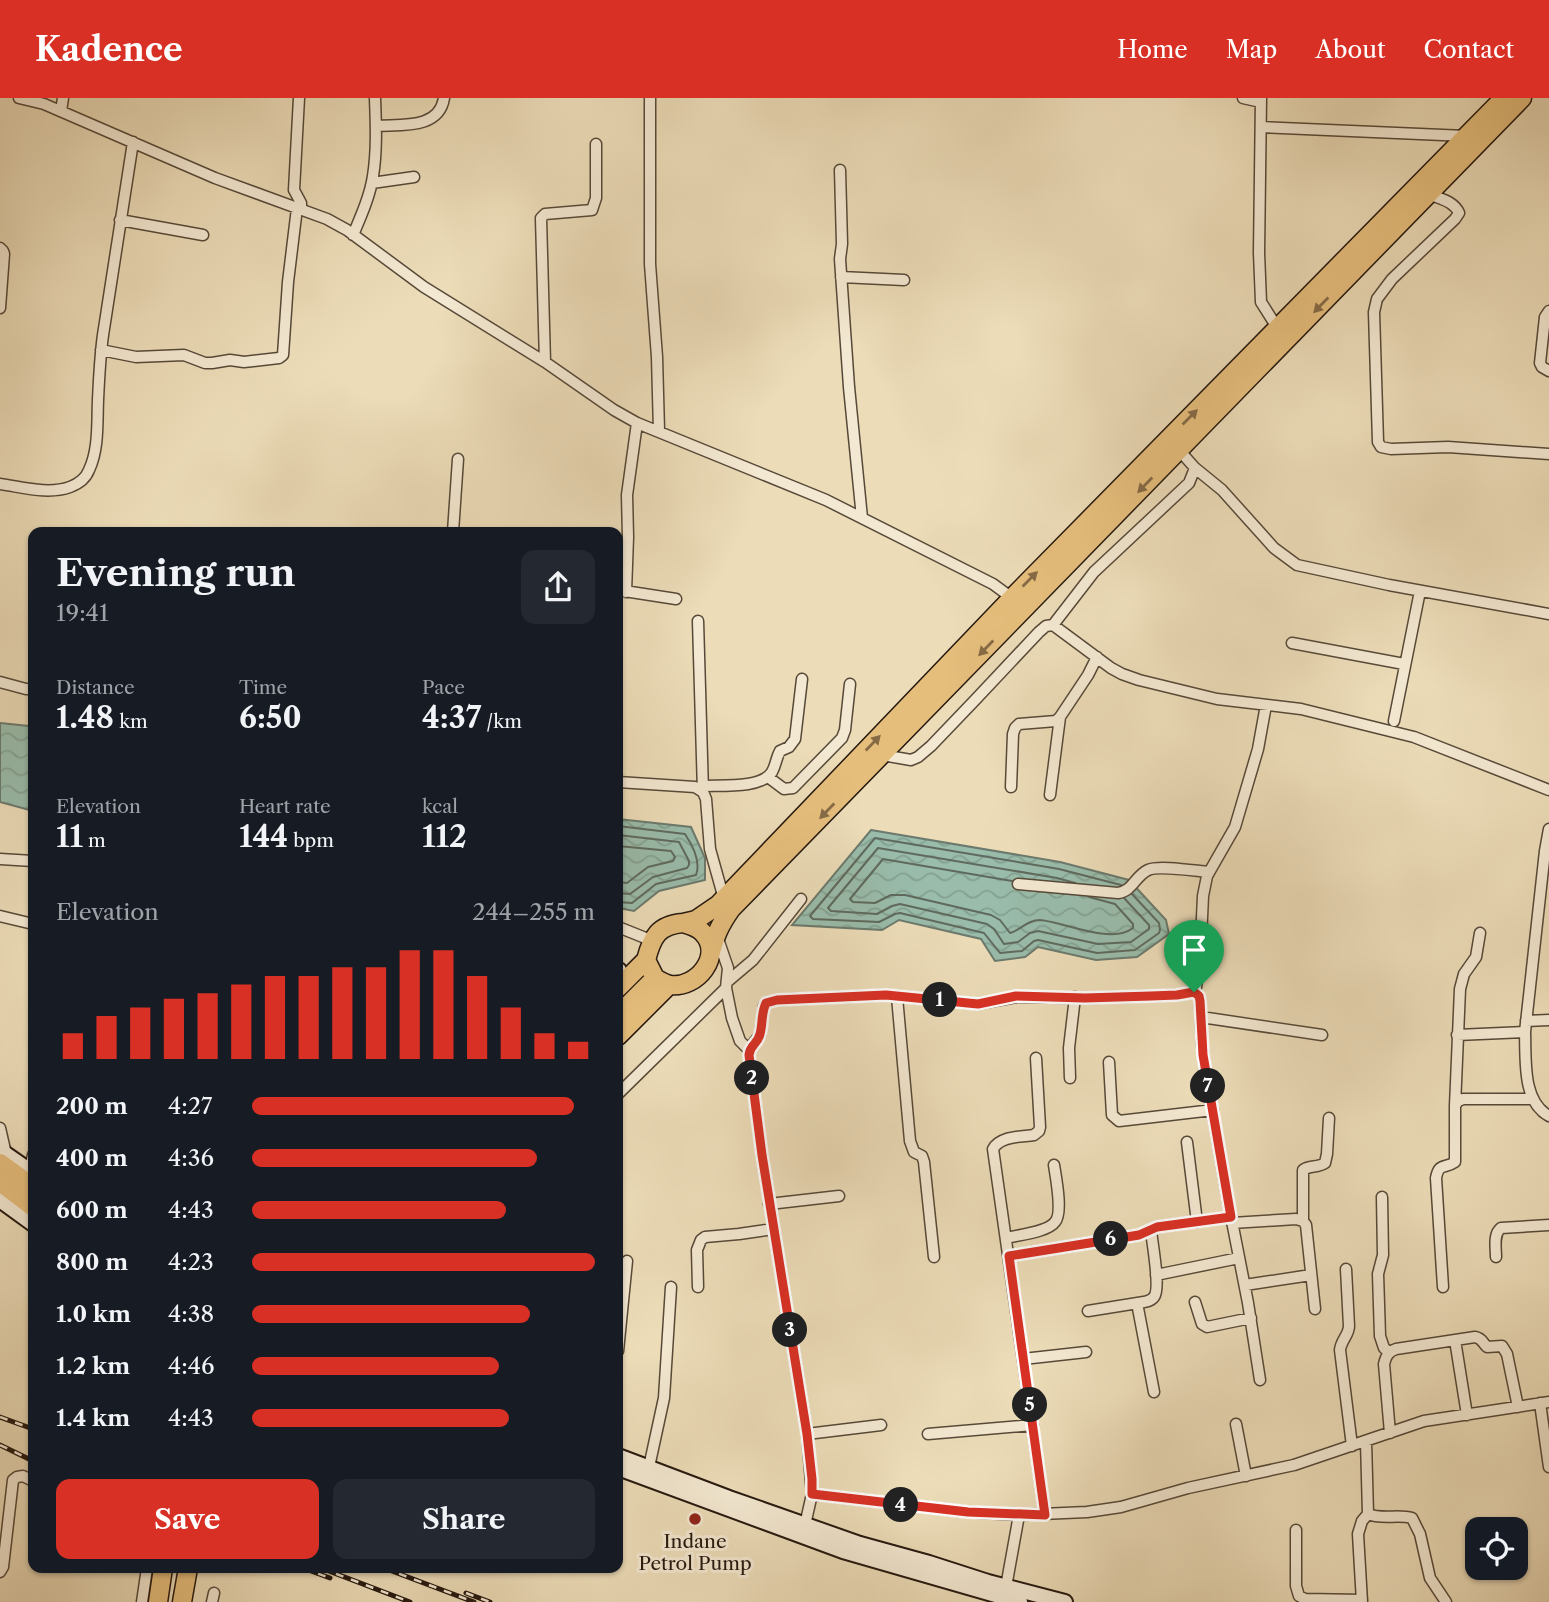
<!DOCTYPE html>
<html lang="en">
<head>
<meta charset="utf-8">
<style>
  :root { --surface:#171b24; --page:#242831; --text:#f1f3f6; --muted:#9ea1a6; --accent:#d93025 }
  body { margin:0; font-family:"Libre Caslon Text",serif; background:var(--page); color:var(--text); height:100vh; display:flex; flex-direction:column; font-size:26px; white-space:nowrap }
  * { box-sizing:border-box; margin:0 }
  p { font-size:23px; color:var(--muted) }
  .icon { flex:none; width:38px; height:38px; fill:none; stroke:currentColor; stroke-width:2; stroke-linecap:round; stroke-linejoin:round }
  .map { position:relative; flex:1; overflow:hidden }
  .drawer { position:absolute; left:28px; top:429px; width:595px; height:1046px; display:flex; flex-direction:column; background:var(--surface); border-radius:14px; box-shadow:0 2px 5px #0004 }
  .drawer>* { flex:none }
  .buttons { position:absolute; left:1465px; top:1419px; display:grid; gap:14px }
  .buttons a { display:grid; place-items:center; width:63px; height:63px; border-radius:14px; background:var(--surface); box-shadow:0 2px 5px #0004; font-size:35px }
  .pin { position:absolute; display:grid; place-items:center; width:60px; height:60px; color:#fff; margin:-72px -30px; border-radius:50% 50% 50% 0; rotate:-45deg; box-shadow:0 0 7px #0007 }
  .pin .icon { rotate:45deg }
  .km { position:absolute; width:35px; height:35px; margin:-18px; border-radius:50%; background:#222; color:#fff; font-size:19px; line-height:35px; text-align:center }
  .round { display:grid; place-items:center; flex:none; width:74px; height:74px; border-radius:14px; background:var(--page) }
  .overview { display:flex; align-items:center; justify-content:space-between; height:119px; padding:0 28px }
  h1 { font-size:38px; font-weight:800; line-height:52px }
  .figures { display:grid; grid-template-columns:repeat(3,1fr); gap:10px; height:119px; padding:7px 28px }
  .figures div { display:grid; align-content:center }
  .figures b { font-size:30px; font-weight:800 }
  .figures small { font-size:19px; font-weight:400 }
  .figures p { font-size:19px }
  .chart { height:196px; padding:14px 28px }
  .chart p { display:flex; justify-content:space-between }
  .chart svg { width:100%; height:126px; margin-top:7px; stroke:var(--accent); stroke-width:6 }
  .action { display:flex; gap:14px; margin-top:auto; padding:14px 28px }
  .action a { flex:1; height:80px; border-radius:14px; background:var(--accent); color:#fff; font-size:28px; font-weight:800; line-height:80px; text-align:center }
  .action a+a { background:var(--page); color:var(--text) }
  ul { padding:0 28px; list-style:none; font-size:23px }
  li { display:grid; grid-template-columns:112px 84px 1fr; align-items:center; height:52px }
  li i { height:18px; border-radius:9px; background:var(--accent) }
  header { display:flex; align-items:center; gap:42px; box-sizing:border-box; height:98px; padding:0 35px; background:var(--accent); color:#fff }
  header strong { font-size:33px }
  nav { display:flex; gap:38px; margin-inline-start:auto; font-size:24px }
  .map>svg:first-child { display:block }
</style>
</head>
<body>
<header>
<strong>Kadence</strong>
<nav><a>Home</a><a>Map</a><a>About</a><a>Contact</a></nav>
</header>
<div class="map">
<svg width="1549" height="1504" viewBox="0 0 1549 1504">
  <defs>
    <pattern id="water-waves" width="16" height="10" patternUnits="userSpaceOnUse" patternTransform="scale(1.75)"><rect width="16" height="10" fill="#99bcab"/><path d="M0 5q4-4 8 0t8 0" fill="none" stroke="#84a192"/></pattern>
  </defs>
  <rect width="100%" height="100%" fill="#ecdcb8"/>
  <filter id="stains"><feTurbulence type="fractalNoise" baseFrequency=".00286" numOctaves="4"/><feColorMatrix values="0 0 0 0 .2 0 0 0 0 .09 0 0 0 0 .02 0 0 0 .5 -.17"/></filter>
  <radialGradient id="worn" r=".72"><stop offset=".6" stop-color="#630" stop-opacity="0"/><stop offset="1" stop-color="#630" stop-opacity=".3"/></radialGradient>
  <!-- water -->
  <path fill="url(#water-waves)" stroke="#6b7a6d" stroke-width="2" d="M 0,625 L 29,628 L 33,630 L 33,713 L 0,704 Z
    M 618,721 L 691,729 L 705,760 L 705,782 L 659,793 L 634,813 L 618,810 Z
    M 871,732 L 1060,764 L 1129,782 L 1166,822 L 1169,836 L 1137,859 L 1096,862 L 1038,849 L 1025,859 L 995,863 L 981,841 L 899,822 L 882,832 L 792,827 Z"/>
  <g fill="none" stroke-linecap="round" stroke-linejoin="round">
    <!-- shore -->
    <path stroke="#5f6a5d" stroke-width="2" d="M 618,728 L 685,736 C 693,748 701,764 696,777 L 656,786 L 632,805 L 618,804
      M 618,737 L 679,744 L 689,763 L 689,767 L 687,770 L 653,779 L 630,796 L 618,795
      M 618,748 L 671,753 L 675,759 L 673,763 L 648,769 L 627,785 L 618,784
      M 1012,783 L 883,761 L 850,801 L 853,804 L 875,805 L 891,797 L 905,797 L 991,817 L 1000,822 L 1010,835 C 1021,832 1027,822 1040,822 C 1065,824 1111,847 1133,830 L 1133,826 L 1115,806 L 1089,799
      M 1075,785 L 1057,780 L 878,750 L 828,810 L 831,813 L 877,816 L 892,808 L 900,806 L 987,826 L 994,831 L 1004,846 L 1018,844 L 1030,835 L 1038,833 L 1098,846 L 1131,844 L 1149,831 L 1149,827 L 1124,800
      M 1121,787 L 1059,771 L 875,740 L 810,818 L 813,821 L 879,824 L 895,816 L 900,815 L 984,835 L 1000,855 L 1022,853 L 1034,843 L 1038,842 L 1097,855 L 1135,852 L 1159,835 L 1160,832 L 1159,825 L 1132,796"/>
    <!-- street casing -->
    <g stroke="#574939" stroke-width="13">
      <path id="street" d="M 19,0 L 44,6 L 215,80 L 327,121 L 347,132 L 424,189 L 545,264 L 614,312 L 637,325 L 826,402 L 993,486 L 1012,500
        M 299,0 L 294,92 L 301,105 L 301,112
        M 650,0 L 650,166 L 657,259 L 659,333
        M 1243,0 L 1261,4
        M 1261,0 L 1259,155 L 1261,204 L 1278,231
        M 61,13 L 63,0
        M 376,28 C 400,26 439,32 444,0
        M 1261,29 L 1466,38
        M 840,72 L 842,146 L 840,161 L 849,289 L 862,420
        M 372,85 L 414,79
        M 1429,96 C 1440,101 1454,103 1459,115 L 1455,121 L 1392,181 L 1377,201 L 1374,214 L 1378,344 L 1381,349 L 1391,351 L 1448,349 L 1549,356
        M 120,122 L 203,137
        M 353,137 C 361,118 370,98 373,78 C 377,53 376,26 375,0
        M 0,150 L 3,153 L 4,156 L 0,210
        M 841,179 L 904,182
        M 1549,213 L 1545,219 L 1540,265 L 1542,269 L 1549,273
        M 101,252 L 136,259 L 184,257 L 205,265 L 212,265 L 230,262 L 244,264 L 279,260 L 283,257 L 288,184 L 297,110
        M 545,264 L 541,120 L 545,116 L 592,112 L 596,100 L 596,46
        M 1195,370 L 1222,392 L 1274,450 L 1297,467 L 1389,487 L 1549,516
        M 0,386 C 22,389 48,397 70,389 C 78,386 86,380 89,372 C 99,351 97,324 98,302 C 99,280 100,259 103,237 L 133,44
        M 453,434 L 458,361
        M 618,492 L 676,501
        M 626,494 L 628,439 L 627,397 L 637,325
        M 698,523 L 703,694
        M 1053,527 L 1094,474 L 1189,385 L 1195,370 L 1179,352
        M 1292,545 L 1404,566
        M 0,584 L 26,591 L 33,591
        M 1394,623 L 1420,493
        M 882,657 L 911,662 L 918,659 L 931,648 L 976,601 L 1039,534 L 1046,528 L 1053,527 L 1111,570 L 1122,576 L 1139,582 L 1217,601 L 1301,611 L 1414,639 L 1549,692
        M 768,679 L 784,691 L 793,690 L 842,640 L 845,632 L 850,586
        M 618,684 L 695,689 L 703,694 L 706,701 L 710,751 L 724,801
        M 703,688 C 721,687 761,691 772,674 C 776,667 776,660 780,653 L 789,649 L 795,641 L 802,581
        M 1011,689 L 1013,636 L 1015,630 L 1019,626 L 1056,623 L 1060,619 L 1088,577 L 1097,559
        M 1050,697 L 1060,619
        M 1549,731 L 1545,753 L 1525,934 C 1526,962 1522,1003 1549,1018
        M 0,761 L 33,763
        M 1018,786 L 1118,795 C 1133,793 1135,778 1148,772 C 1159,767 1196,773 1209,774
        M 0,818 L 33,826
        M 618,829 L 653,843
        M 717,838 L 728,870 L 726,890 L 732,920 L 740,943 L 749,952
        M 727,884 L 753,862 L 801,801
        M 1194,894 L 1199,898 L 1200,903 L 1202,947 L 1205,970 L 1228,1103 L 1248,1205 L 1260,1282
        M 897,899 L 910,1043 L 914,1054 L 922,1058 L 924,1064 L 934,1159
        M 1201,919 L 1322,937
        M 1526,923 L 1549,922
        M 1457,937 L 1525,934
        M 1036,960 L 1040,1029 L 1039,1033 L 1034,1037 C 1020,1039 1000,1038 993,1051 L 1045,1417
        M 1109,964 L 1112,1017 L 1119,1023 L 1213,1012
        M 1070,980 L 1069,950 L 1075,899
        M 618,996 L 726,890
        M 1455,1008 L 1460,891 L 1464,876 L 1476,859 L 1480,835
        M 0,1030 L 6,1056
        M 1187,1044 L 1197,1124
        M 30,1072 L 33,1057
        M 1382,1099 L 1383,1157 L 1378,1176 L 1380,1238 L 1384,1250 L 1389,1254
        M 769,1106 L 839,1098
        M 1303,1123 L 1303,1072 C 1309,1067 1318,1070 1325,1065 L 1327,1056 L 1329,1020
        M 1232,1125 L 1296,1121 L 1303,1123 L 1306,1127 L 1315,1211
        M 1006,1140 C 1018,1137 1048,1134 1055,1124 C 1063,1115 1056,1080 1054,1067
        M 1009,1158 L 1139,1137 L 1157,1129 L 1231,1119
        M 1496,1159 C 1496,1150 1493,1136 1501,1130 L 1549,1127
        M 1346,1171 L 1349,1228 C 1349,1237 1341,1242 1340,1252 L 1352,1348
        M 1156,1177 L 1239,1160
        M 1245,1187 L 1311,1177
        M 698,1189 L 697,1152 L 701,1142 L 705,1139 L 739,1136 L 773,1131
        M 1443,1189 L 1436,1080 C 1439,1064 1445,1071 1455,1064 L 1455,1008 L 1458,1003 L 1463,1001 L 1532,1001
        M 1195,1204 L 1202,1226 L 1207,1229 L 1251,1220
        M 1137,1205 L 1154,1294
        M 1088,1213 L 1144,1204 C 1148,1203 1151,1203 1154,1199 C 1161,1190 1152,1145 1151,1132
        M 1455,1242 L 1467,1317
        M 618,1253 L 627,1163
        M 1023,1261 L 1086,1254
        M 1540,1305 L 1549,1369
        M 1236,1326 L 1246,1378
        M 1390,1335 L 1384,1266 C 1386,1258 1388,1254 1396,1251 L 1475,1239 C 1482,1240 1482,1244 1487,1249 L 1502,1248 L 1507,1256 L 1518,1309
        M 807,1336 L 881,1327
        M 928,1336 L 1033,1327
        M 1366,1343 L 1368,1416 C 1382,1422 1398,1416 1412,1420 L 1420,1436 L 1430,1480 L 1446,1504
        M 649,1369 L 664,1300 L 671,1189
        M 812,1396 L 968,1414 L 1019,1417 L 1087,1414 L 1121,1409 L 1188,1390 L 1294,1367 L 1424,1323 L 1549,1304
        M 805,1427 L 812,1396 L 807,1336 L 762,1057 L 749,957 L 751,948 L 760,937 L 764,908 L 766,905 L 777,902 L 886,897 L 978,906 L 1016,899 L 1085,900 L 1151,898 L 1177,897 L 1194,894 L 1196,889 L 1200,862 L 1203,798 L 1207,778 L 1235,729 L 1258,651 L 1266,607
        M 1296,1432 L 1296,1488 L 1299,1498 L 1305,1501 L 1362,1502
        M 0,1474 L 3,1469 L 13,1382 L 17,1379 L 23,1378 L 33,1383
        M 1006,1489 L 1019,1417
        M 142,1504 L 147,1470
        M 212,1504 L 214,1495
        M 1362,1504 L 1358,1436 L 1362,1423 L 1368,1416"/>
    </g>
    <!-- secondary casing -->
    <g stroke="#25180f" stroke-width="18">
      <path id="secondary" d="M 618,872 L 619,872
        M 0,1052 L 33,1075
        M 0,1102 L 33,1126
        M 618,1358 L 729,1400 L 860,1446 L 929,1465 L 988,1484 L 1065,1504
        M 618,1370 L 843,1453 L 1020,1504"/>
    </g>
    <!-- highway casing -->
    <g stroke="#25180f" stroke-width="21">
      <path id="highway" d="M 683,825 L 696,822 L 718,807 L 1012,500 L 1504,0
        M 683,825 C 690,827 698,829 703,835 C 724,857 697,891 670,887 C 665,886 660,883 655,880 L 646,862 C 652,839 658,827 683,825 Z
        M 710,858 C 715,838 719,828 731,811 L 1522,0
        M 618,890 L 646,862
        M 618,917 L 655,880
        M 618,938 L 669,887
        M 0,1065 L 33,1089
        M 0,1084 L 33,1109
        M 158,1504 L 163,1470
        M 182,1504 L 188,1470"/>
    </g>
    <!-- street -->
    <use href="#street" stroke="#f3e8d1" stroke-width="10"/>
    <!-- secondary -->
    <use href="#secondary" stroke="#f3e8d1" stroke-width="14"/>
    <!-- highway -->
    <use href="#highway" stroke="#e6be7c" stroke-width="18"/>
    <!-- rail casing -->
    <g stroke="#25180f" stroke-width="5">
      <path id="rail" d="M 0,1319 L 33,1331
        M 0,1347 L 33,1363
        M 303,1470 L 330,1480
        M 321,1470 L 410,1504
        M 384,1470 L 474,1504
        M 466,1495 L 490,1504"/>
    </g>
    <!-- rail -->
    <use href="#rail" stroke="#f3e8d1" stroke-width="2.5" stroke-dasharray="8" stroke-linecap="butt"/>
  </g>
  <!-- one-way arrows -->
  <defs><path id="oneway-solid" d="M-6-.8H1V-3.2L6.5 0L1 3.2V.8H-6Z" transform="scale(1.75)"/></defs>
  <g fill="#866b46">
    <use href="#oneway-solid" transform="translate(1321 207) rotate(134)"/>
    <use href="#oneway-solid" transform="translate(1190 319) rotate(-45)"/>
    <use href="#oneway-solid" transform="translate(1145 387) rotate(134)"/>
    <use href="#oneway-solid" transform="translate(1030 481) rotate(-45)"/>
    <use href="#oneway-solid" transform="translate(986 550) rotate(134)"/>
    <use href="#oneway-solid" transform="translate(873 645) rotate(-46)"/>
    <use href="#oneway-solid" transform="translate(827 713) rotate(134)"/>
  </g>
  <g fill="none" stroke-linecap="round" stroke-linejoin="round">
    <!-- route casing -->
    <g stroke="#fff" stroke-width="14">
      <path id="route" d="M 1194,894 L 1199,898 L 1200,903 L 1203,957 L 1231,1119 L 1157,1129 L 1139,1137 L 1009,1158 L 1045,1417 L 968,1414 L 812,1396 L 812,1381 L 807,1336 L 762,1057 L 749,957 C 750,946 758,946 760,936 C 763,925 761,915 766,905 L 777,902 L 886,897 L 978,906 L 1016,898 L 1085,900 L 1151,898 L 1177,897 Z"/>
    </g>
    <!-- route -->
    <use href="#route" stroke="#d93025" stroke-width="9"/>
  </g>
  <!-- markers -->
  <circle fill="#8f2418" stroke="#f3e8d1" stroke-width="2.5" cx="695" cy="1421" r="7"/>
  <g text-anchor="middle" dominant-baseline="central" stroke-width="6" stroke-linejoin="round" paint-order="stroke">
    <!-- poi labels -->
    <g font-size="19" fill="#25180f" stroke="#f3e8d1">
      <text x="695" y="1443">Indane<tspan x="695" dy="22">Petrol Pump</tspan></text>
    </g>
  </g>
  <rect width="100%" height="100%" filter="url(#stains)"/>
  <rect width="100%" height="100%" fill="url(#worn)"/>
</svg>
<div class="buttons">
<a><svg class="icon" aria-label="locate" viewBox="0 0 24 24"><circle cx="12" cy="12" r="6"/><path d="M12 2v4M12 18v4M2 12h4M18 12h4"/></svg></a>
</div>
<div class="pin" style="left:1194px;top:894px;background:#1e9e55"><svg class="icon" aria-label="arrive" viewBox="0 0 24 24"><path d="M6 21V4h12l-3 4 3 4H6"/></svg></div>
<b class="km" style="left:940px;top:902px">1</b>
<b class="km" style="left:752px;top:980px">2</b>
<b class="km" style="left:790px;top:1232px">3</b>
<b class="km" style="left:901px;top:1407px">4</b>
<b class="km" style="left:1030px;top:1307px">5</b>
<b class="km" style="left:1111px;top:1141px">6</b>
<b class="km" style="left:1208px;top:988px">7</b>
<section class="drawer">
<div class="overview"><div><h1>Evening run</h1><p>19:41</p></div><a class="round"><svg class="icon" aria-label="share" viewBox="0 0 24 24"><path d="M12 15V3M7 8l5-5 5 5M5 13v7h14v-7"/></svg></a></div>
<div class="figures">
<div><p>Distance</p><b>1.48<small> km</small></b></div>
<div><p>Time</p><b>6:50</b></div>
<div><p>Pace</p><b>4:37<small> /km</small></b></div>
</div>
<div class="figures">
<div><p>Elevation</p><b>11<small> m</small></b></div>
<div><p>Heart rate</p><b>144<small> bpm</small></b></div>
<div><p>kcal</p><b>112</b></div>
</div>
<div class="chart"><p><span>Elevation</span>244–255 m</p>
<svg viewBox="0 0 160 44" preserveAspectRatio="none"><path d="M5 44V35M15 44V29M25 44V26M35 44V23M45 44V21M55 44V18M65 44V15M75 44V15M85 44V12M95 44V12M105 44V6M115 44V6M125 44V15M135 44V26M145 44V35M155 44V38"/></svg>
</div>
<ul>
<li><b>200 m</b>4:27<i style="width:94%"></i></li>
<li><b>400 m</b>4:36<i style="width:83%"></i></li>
<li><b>600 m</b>4:43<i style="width:74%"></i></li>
<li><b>800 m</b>4:23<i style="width:100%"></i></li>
<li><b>1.0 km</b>4:38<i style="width:81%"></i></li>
<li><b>1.2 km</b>4:46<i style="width:72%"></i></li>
<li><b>1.4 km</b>4:43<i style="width:75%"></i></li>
</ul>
<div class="action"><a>Save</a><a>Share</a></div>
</section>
</div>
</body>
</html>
